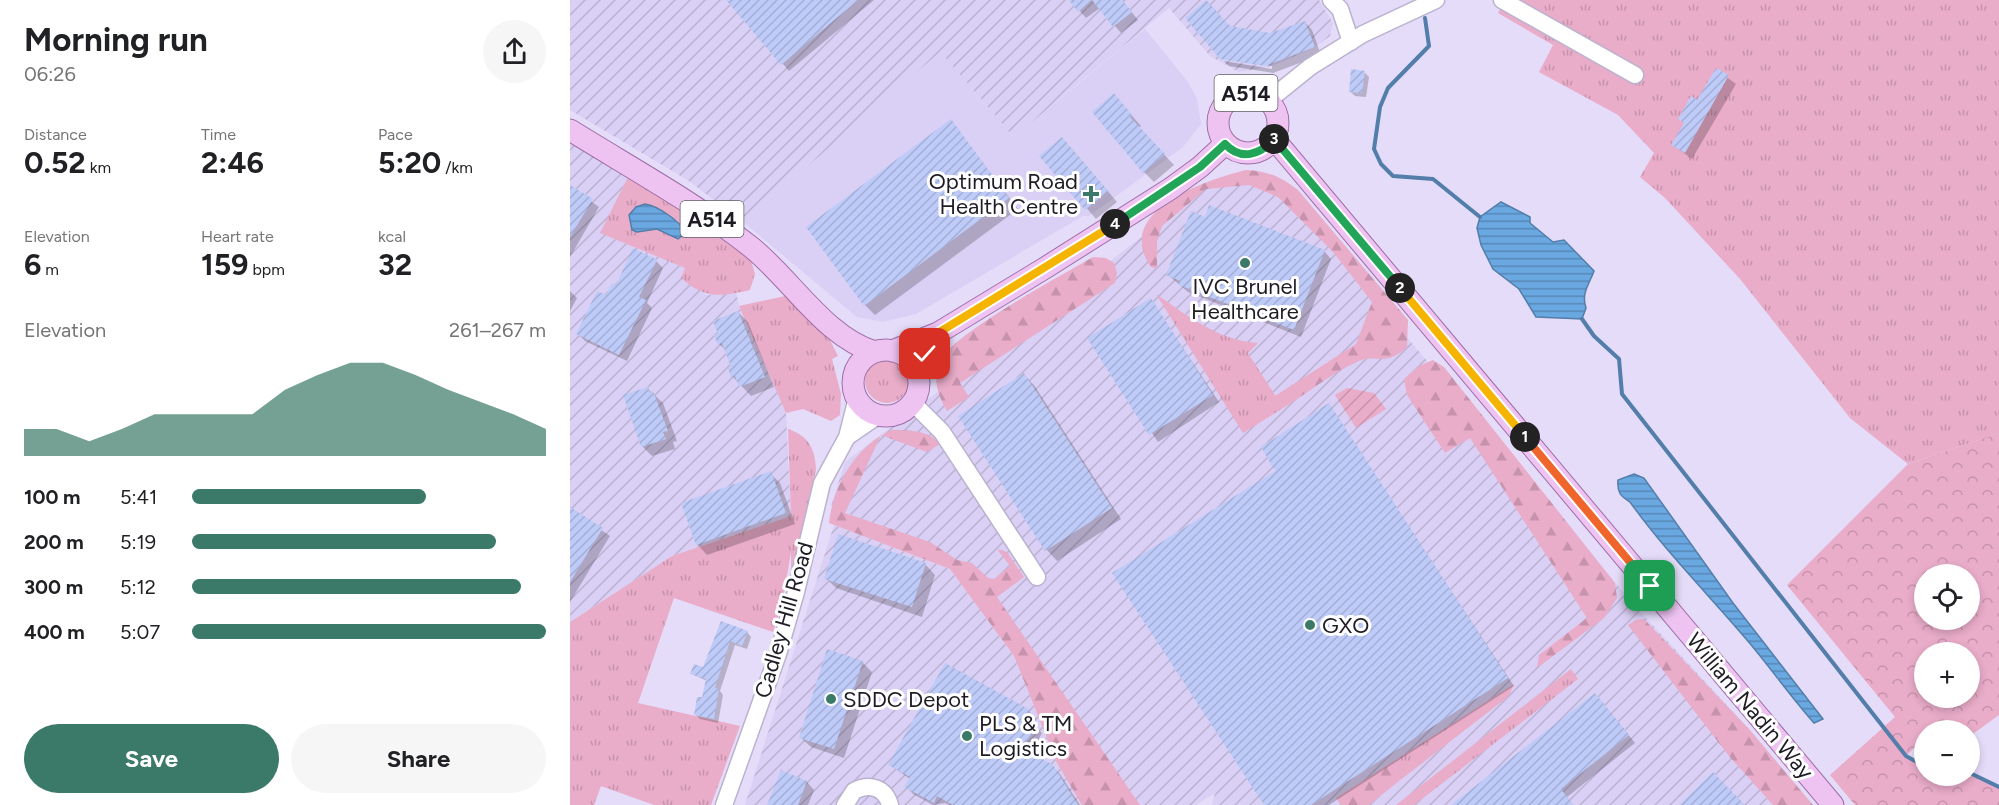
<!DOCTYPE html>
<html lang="en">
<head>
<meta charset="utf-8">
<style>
  :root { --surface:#fff; --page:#f6f6f6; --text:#202124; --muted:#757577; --accent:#3b7a68 }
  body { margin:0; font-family:Figtree,sans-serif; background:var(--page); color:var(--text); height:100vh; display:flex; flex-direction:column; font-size:22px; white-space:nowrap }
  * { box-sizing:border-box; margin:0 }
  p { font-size:20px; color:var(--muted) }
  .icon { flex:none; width:33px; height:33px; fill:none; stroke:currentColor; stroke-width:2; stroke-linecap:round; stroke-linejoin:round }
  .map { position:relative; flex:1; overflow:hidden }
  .side { display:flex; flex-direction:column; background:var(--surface); width:570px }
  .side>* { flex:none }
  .controls { position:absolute; left:1344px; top:564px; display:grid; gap:12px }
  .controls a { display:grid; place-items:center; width:66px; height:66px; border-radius:50%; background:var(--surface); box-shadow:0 3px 9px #0003; font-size:30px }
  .pin { position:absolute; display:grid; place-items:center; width:51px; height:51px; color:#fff; margin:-26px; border-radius:12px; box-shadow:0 3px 9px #0006 }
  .km { position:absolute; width:30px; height:30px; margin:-15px; border-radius:50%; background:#222; color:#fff; font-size:16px; line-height:30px; text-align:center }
  .round { display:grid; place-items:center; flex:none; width:63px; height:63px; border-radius:32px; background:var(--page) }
  .summary { display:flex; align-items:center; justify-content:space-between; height:102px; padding:0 24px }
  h1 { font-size:33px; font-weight:700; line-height:45px }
  .stats { display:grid; grid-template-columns:repeat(3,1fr); gap:9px; height:102px; padding:6px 24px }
  .stats div { display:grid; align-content:center }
  .stats b { font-size:30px; font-weight:700 }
  .stats small { font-size:16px; font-weight:400 }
  .stats p { font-size:16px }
  .chart { height:168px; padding:12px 24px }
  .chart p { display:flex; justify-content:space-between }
  .chart svg { width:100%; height:108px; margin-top:6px; fill:var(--accent); opacity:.7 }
  .button { display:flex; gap:12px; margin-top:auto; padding:12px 24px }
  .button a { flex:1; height:69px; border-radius:36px; background:var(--accent); color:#fff; font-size:24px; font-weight:700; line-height:69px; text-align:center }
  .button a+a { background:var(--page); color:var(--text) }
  ul { padding:0 24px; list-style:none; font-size:20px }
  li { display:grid; grid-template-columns:96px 72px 1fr; align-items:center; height:45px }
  li i { height:15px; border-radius:8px; background:var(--accent) }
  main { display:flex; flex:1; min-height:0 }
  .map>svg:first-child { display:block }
</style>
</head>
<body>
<main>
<section class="side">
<div class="summary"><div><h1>Morning run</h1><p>06:26</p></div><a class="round"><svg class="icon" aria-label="share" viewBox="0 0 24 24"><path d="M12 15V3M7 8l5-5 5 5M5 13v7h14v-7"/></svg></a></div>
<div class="stats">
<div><p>Distance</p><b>0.52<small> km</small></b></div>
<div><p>Time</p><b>2:46</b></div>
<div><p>Pace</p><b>5:20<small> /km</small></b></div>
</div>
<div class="stats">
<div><p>Elevation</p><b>6<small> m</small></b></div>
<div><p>Heart rate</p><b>159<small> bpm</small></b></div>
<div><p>kcal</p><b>32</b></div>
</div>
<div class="chart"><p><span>Elevation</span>261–267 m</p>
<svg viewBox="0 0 160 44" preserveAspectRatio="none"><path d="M0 44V33L10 33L20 38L30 33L40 27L50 27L60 27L70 27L80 17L90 11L100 6L110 6L120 11L130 17L140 22L150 27L160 33V44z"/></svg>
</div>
<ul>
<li><b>100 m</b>5:41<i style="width:66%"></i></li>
<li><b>200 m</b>5:19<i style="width:86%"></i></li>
<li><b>300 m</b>5:12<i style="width:93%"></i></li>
<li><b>400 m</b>5:07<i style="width:100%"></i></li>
</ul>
<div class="button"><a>Save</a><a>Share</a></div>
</section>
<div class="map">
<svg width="1429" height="805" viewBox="0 0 1429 805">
  <defs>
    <pattern id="industrial-furrows" width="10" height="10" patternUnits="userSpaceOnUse" patternTransform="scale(1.5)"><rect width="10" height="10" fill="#dacff4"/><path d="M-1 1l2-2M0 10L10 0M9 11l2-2" fill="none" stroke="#bbb1d1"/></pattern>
    <pattern id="grass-tufts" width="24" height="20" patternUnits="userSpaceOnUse" patternTransform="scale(1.5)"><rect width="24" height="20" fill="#e9acc9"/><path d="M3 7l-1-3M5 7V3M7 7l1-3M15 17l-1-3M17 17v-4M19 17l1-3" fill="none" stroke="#c793ac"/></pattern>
    <pattern id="forest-firs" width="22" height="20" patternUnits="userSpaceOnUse" patternTransform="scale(1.5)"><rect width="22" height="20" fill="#e9acc9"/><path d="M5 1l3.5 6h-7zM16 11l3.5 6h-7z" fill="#c793ac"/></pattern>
    <pattern id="park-crowns" width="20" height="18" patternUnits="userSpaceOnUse" patternTransform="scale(1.5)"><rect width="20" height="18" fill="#e9acc9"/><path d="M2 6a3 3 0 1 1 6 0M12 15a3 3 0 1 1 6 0" fill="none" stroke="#c793ac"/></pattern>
    <pattern id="garden-furrows" width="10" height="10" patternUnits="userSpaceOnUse" patternTransform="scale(1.5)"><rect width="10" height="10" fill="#e9acc9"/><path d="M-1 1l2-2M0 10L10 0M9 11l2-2" fill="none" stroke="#c793ac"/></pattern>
    <pattern id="water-rules" width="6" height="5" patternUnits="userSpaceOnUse" patternTransform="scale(1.5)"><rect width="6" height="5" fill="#6aa8e2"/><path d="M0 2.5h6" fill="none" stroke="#5788b7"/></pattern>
    <pattern id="building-hatch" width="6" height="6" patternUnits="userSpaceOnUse" patternTransform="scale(1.5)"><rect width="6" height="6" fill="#becbf8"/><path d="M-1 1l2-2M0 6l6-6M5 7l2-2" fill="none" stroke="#a3aed4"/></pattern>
  </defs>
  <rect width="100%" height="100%" fill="#e5dcfa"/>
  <!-- built -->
  <path fill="#dacff4" d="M 575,29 L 618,82 L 627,99 L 631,124 L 613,147 L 519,216 L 513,216 L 346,314 L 313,322 L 287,317 L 173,222 L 370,52 L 444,137 Z"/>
  <!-- industrial -->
  <path fill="url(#industrial-furrows)" d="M 0,0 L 749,0 L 763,23 L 760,36 L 745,47 L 703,66 L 669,72 L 640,56 L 599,8 L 444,137 L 370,52 L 173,222 L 119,181 L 0,110 Z
    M 0,140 L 60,173 L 31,233 L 115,268 L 136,295 L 166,292 L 169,306 L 216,413 L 221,516 L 102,556 L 0,622 Z
    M 679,178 L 711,189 L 1065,606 L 1179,729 L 1243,805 L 642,805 L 645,793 L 626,805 L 569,805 L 393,564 L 261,506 L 275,462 L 636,188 Z
    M 264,525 L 380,569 L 444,656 L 487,763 L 513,805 L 175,805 Z"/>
  <!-- grass -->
  <path fill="url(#grass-tufts)" d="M 935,0 L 1429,0 L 1429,433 L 1338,464 L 1280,418 L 1170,279 L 1095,198 L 1070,177 L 1084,153 L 1048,115 L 969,72 L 983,45 L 928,13 Z
    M 60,173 L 180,257 L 185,274 L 180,290 C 149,297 135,299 111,278 L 115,268 L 30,233 Z
    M 586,294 C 618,316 649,341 688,343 L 678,353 L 713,408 L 673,433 Z
    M 220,295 L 258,336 L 268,356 L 262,359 L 271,394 L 270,415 L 261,421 L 233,409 L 216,413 L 169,306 Z
    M295 381a22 22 0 1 1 44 0a22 22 0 1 1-44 0Z
    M 218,429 C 239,436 245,449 246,469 L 224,578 L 221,585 L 221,552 L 212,605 L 203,632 L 104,598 L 68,703 L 170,726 L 141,805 L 84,805 L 31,786 L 24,805 L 0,805 L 0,622 L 102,556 L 221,516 Z
    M 1001,669 L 1008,679 L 844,805 L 826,805 Z
    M 944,684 L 939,696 L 829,781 L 824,761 Z"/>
  <!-- forest -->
  <path fill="url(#forest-firs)" d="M 676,170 C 698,171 711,177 728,190 L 838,320 L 837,347 C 814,368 807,353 789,361 C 763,372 738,393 713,408 L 705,396 L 786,344 L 802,302 L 764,253 L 708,197 L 679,185 L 636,189 L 592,226 L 587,241 L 587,269 L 581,267 C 542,211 636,180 676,170 Z
    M 523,257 L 536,258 L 544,263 L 547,273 L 545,283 L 390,383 L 399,397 L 377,411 C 368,396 361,376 371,359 C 385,333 492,275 523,257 Z
    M 863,360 L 874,367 L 1045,583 L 1047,598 L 1034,618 L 967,668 L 969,655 L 1017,618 L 900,438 L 875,453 L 837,395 L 834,379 L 849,366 Z
    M 322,430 C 337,430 360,430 370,444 L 357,452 L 311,435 L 275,513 L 360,542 L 387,560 L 402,563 L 418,578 L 424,579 L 440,566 L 427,549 L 437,552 L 454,577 L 427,597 L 570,805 L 512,805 L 487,763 L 444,656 L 380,569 L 259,523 C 263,486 286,445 322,430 Z
    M 1074,619 L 1179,729 L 1243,805 L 1203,805 L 1159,756 L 1058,625 L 1066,620 Z
    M 824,761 L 829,781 L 799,805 L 771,805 L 766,798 Z"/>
  <!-- park -->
  <path fill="url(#park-crowns)" fill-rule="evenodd" d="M 1429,433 L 1429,715 L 1400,736 L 1400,730 L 1354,730 L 1354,744 L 1349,743 L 1336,756 L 1354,766 L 1354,776 L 1400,776 L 1400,773 L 1429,787 L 1429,805 L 1285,805 L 1260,775 L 1325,717 L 1217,585 L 1338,464 ZM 1354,574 L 1400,574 L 1400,620 L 1354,620 ZM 1354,652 L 1400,652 L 1400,698 L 1354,698 Z"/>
  <!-- garden -->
  <path fill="url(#garden-furrows)" d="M 777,388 L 804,393 L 816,409 L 786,428 L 765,395 Z"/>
  <!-- water -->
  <path fill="url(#water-rules)" stroke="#537ea9" stroke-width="1.5" d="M 931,202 L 960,217 L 960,223 L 983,242 L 994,240 L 1024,271 C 1019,285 1011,293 1016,308 L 1012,319 L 966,317 L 949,289 L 923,269 L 911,245 L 907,228 L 910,217 Z
    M 75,204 C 88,206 110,221 116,233 L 108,239 L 87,229 L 67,232 L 62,230 L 59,215 L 66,207 Z
    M 1064,474 L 1074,478 L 1163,603 L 1253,719 L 1244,723 C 1220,696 1200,667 1177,640 C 1138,594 1095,551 1060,502 C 1050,496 1047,492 1048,480 Z"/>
  <!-- shadow -->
  <path fill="#0003" d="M 158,0 L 304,0 L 219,71 Z
    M 500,0 L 552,0 L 568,20 L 551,33 L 530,8 L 516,18 Z
    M 637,1 L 661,28 L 700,34 L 735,22 L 742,30 L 751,55 L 703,73 L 659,66 L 654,61 L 702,69 L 702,66 L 651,57 L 617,18 Z
    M 1147,70 L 1166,84 L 1122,159 L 1103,145 L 1115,124 L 1110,119 L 1128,102 Z
    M 794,72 L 799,77 L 796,97 L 785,96 L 780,91 Z
    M 544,95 L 571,126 L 569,128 L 604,165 L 584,182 L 574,172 Z
    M 381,121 L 448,209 L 305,315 L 295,305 Z
    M 502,149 L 547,202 L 526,219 L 472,156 Z
    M 0,187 L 29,207 L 0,257 Z
    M 636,219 L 754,251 L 761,259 L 731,337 L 618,292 L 598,275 Z
    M 86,261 L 93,268 L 77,303 L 82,308 L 57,361 L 15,341 L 8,334 L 37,297 L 46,287 Z
    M 0,291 L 7,298 L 0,311 Z
    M 580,299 L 649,402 L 588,442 L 519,339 Z
    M 168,312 L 178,322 L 204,387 L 181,396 L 163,377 L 163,368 L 157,351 L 149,344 Z
    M 454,375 L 464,385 L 551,519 L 487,561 L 477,550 L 390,416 Z
    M 77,388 L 93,403 L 107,441 L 103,442 L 105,449 L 82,456 L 72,446 Z
    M 758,405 L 944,686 L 759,805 L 696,805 Z
    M 200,473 L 210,483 L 225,524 L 137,555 L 127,544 Z
    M 0,509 L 40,536 L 0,602 Z
    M 355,564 L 365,575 L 352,617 L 266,588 L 256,578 Z
    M 152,623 L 177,632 L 181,637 L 177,649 L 165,645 L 150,691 L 153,695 L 148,723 L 130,719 L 125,714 L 133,699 L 137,681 L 122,674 L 134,669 Z
    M 292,662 L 302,672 L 274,758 L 241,747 L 230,737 Z
    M 1032,702 L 1065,743 L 997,797 L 1003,805 L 883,805 Z
    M 459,711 L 466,719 L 463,725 L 472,733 L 461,754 L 482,766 L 490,774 L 510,805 L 379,805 L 375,803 L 363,805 L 343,794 L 336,786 L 340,779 L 320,765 Z
    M 212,772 L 237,782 L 244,790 L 238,805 L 199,805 Z"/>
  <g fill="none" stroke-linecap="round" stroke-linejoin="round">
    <!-- stream -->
    <path stroke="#537ea9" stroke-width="4" d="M 855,18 L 859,46 L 818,88 L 810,107 L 804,149 L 811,164 L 823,176 L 863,179 L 910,217
      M 1012,319 L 1024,336 L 1049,359 L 1052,394 L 1336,756 L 1354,766
      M 1400,773 L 1429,787"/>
  </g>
  <!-- building -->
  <path fill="url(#building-hatch)" d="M 156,0 L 288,0 L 211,65 Z
    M 499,0 L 552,0 L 562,12 L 543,27 L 522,0 L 508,12 Z
    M 636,0 L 660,26 L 700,33 L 735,21 L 745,47 L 695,66 L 650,59 L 615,18 Z
    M 1146,68 L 1159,75 L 1115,153 L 1101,145 L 1114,123 L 1108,119 L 1121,96 L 1127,100 Z
    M 781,69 L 795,71 L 792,93 L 779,92 Z
    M 544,93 L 562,115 L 560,117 L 595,154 L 573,173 L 522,112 Z
    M 381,119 L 439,198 L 294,306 L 236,227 Z
    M 492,137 L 538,191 L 515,210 L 469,156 Z
    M 0,185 L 23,199 L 0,237 Z
    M 639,205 L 755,250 L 724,330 L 609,285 L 610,281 L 596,275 L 621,211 L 635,217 Z
    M 63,248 L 87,260 L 69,297 L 76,300 L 49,355 L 6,334 L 27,291 L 36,295 L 42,283 L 46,285 Z
    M 581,298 L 643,395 L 579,435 L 517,338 Z
    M 168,311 L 195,377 L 169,387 L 165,376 L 161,378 L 158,368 L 161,367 L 152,343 L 148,345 L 144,335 L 148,334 L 143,321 Z
    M 454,373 L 542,508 L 475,551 L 388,416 Z
    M 78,387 L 80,393 L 83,391 L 98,431 L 93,432 L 96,439 L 71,447 L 53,395 Z
    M 759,403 L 938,678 L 741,805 L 694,805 L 542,573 L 705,471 L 691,447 Z
    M 201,471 L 216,513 L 126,545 L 111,503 Z
    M 0,507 L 33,528 L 0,582 Z
    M 268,534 L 356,563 L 342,607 L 254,579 Z
    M 151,621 L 178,631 L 172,646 L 160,641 L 145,688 L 149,689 L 144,719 L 124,715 L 127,697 L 132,697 L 136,679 L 120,674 L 124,664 L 133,667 Z
    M 257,649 L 293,661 L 264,749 L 229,738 Z
    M 375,663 L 460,710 L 455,719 L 466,725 L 453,748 L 483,765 L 508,805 L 383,805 L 367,796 L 364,803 L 334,787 L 340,777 L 318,765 Z
    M 1025,693 L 1059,735 L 991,789 L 1003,805 L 881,805 Z
    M 211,770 L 237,781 L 228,805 L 197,805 Z
    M 1143,772 L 1175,805 L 1109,805 Z"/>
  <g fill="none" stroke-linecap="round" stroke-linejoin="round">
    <!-- minor casing -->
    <g stroke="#bab2cf" stroke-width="19">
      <path id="minor" d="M 761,0 L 770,9 L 781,42
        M 932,0 L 1065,75
        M 699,100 L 740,67 L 793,34 L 866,0
        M 342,402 L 372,432 L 467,577
        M 277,437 L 309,415
        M 154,805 L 208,654 L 226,592 L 252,483 L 277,437 L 287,398
        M 275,805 L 284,791 C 299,783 315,787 320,805"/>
    </g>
    <!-- major casing -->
    <g stroke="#9d6ea5" stroke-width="23">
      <path id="major" d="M648 123a30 30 0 1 1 60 0a30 30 0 1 1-60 0Z
        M 0,130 C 61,168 124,202 181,247 C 221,279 256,338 305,352
        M 704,139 L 1263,805
        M283 383a33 33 0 1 1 66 0a33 33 0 1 1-66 0Z
        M 322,351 L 368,333 L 475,268 L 600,189 L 630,167 L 655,144"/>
    </g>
    <!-- minor -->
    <use href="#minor" stroke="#fff" stroke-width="16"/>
    <!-- major -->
    <use href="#major" stroke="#eec3f2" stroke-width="21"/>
  </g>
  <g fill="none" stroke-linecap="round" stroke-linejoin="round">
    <!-- split-1 casing -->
    <g stroke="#fff" stroke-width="12">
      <path id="split-1" d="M 955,437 L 1080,586"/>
    </g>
    <!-- split-2 casing -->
    <g stroke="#fff" stroke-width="12">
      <path id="split-2" d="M 830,288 L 955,437"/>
    </g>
    <!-- split-3 casing -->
    <g stroke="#fff" stroke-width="12">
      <path id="split-3" d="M 704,139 L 830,288"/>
    </g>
    <!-- split-4 casing -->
    <g stroke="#fff" stroke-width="12">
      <path id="split-4" d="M 545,224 L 630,167 L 655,144 C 671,161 690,155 704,139"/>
    </g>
    <!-- split-5 casing -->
    <g stroke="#fff" stroke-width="12">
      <path id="split-5" d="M 355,354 L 368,333 L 545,224"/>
    </g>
    <!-- split-1 -->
    <use href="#split-1" stroke="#f0652b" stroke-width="8"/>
    <!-- split-2 -->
    <use href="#split-2" stroke="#f5b400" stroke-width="8"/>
    <!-- split-3 -->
    <use href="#split-3" stroke="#22a559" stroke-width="8"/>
    <!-- split-4 -->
    <use href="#split-4" stroke="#22a559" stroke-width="8"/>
    <!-- split-5 -->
    <use href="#split-5" stroke="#f5b400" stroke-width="8"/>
  </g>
  <!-- markers -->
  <g fill="#3b7a68" stroke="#fff" stroke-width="2">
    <path d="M518 185h6v6h6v6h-6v6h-6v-6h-6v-6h6z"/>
    <circle cx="675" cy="263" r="6"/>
    <circle cx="740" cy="625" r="6"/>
    <circle cx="261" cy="699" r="6"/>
    <circle cx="397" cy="736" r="6"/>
  </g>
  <g text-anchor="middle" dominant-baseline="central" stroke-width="6" stroke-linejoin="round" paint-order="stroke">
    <!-- shield labels -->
    <g fill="#fff" stroke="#625f66" stroke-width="1.5">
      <rect x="644.5" y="75" width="63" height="36" rx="4.5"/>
      <rect x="110.5" y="201" width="63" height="36" rx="4.5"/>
    </g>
    <g font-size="21" font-weight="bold" fill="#1e1b25">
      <text x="676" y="93">A514</text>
      <text x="142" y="219">A514</text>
    </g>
    <!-- poi labels -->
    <g font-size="22" fill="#1e1b25" stroke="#fff" text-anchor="start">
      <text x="508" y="181" text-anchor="end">Optimum Road<tspan x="508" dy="25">Health Centre</tspan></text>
      <text x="675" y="286" text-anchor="middle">IVC Brunel<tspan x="675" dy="25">Healthcare</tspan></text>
      <text x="752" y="625">GXO</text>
      <text x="273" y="699">SDDC Depot</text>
      <text x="409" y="723">PLS &amp; TM<tspan x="409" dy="25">Logistics</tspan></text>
    </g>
    <!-- street labels -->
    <g font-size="22" fill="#1e1b25" stroke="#fff">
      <text transform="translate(214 620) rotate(-74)">Cadley Hill Road</text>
      <text transform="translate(1180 706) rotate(50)">William Nadin Way</text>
    </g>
  </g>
</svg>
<div class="controls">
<a><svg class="icon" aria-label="locate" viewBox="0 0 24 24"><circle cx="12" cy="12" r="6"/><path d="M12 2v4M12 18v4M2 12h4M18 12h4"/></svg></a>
<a>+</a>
<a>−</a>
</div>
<div class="pin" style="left:1080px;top:586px;background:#1e9e55"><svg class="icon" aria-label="arrive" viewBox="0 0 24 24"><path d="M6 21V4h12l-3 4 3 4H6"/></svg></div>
<div class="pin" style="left:355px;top:354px;background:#d93025"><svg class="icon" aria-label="check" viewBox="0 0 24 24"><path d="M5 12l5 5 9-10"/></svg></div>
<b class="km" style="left:955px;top:437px">1</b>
<b class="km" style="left:830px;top:288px">2</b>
<b class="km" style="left:704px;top:139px">3</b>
<b class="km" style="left:545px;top:224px">4</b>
</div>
</main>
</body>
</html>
